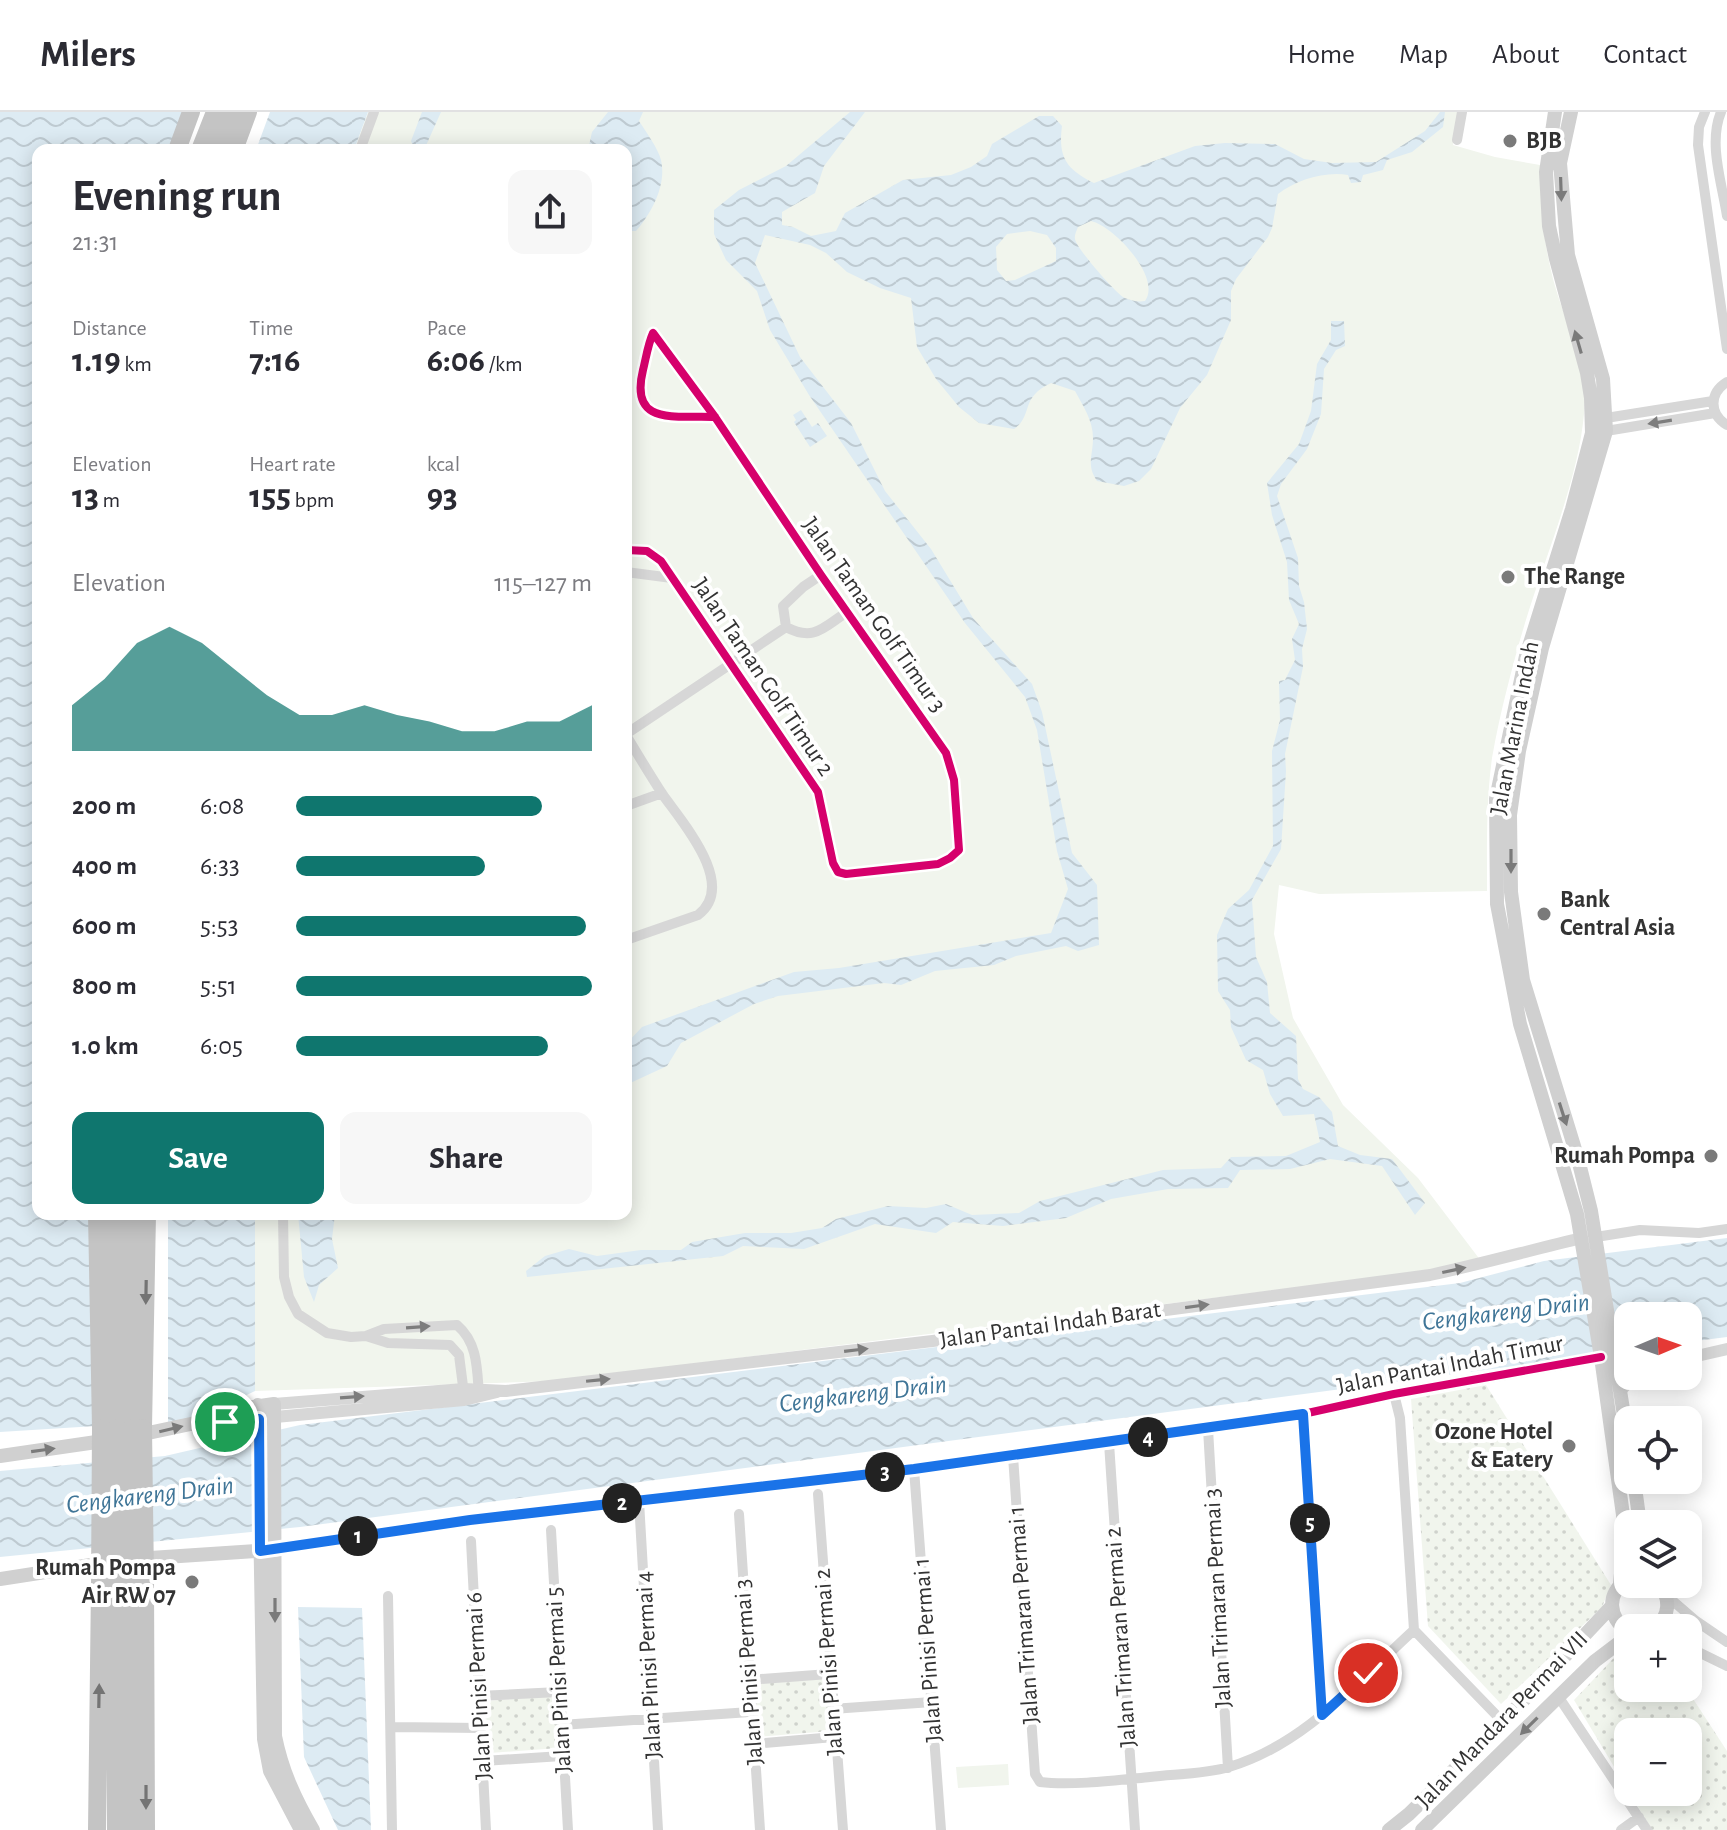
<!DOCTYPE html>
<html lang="en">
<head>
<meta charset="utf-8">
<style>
  :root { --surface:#fff; --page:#f7f7f7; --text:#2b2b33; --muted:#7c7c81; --line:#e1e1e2; --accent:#0f766e }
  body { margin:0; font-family:"Alegreya Sans",sans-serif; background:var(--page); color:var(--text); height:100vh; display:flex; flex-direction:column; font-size:30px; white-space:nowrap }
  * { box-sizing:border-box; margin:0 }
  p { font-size:26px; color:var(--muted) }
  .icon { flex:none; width:44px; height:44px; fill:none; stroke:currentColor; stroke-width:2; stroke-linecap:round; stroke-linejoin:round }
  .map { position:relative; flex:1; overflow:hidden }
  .side { position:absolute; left:32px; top:32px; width:600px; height:1076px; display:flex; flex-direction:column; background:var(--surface); border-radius:16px; box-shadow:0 4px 20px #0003 }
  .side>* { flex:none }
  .needle { width:52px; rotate:88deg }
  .fabs { position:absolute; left:1614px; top:1190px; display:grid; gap:16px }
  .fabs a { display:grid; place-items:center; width:88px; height:88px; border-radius:16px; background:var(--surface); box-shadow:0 4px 20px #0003; font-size:40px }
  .pin { position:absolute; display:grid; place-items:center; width:68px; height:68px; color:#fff; margin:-34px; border:4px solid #fff; border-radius:50%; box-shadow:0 2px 8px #0007 }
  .km { position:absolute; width:40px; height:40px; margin:-20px; border-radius:50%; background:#222; color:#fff; font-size:22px; line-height:40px; text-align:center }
  .round { display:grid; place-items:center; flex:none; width:84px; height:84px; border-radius:16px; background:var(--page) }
  .head { display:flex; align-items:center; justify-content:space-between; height:136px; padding:0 40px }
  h1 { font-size:44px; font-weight:700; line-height:60px }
  .stats { display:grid; grid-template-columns:repeat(3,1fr); gap:12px; height:136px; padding:8px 40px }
  .stats div { display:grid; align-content:center }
  .stats b { font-size:34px; font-weight:700 }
  .stats small { font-size:22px; font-weight:400 }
  .stats p { font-size:22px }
  .chart { height:224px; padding:16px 40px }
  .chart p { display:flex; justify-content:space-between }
  .chart svg { width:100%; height:144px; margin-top:8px; fill:var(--accent); opacity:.7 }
  .button { display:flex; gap:16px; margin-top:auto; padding:16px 40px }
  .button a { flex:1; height:92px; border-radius:16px; background:var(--accent); color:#fff; font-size:32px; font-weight:700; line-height:92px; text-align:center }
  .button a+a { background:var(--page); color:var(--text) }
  ul { padding:0 40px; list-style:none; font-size:26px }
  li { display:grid; grid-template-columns:128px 96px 1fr; align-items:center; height:60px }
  li i { height:20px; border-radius:10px; background:var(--accent) }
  header { display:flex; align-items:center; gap:48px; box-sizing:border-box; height:112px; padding:0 40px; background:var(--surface); border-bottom:2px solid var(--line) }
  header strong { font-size:38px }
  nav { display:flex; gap:44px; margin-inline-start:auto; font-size:28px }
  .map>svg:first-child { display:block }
</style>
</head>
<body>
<header>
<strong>Milers</strong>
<nav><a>Home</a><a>Map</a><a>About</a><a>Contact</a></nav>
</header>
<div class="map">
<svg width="1727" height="1718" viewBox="0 0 1727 1718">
  <defs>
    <pattern id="park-dots" width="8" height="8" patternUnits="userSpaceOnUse" patternTransform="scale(2)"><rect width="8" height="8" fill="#f1f5ed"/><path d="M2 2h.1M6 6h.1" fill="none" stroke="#cfd2cc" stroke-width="1.8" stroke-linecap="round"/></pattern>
    <pattern id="water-waves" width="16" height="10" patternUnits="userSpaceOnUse" patternTransform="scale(2)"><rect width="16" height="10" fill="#ddebf3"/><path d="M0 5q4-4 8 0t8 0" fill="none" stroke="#becad1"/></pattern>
  </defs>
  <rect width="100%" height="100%" fill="#fff"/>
  <!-- green -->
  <path fill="#f1f5ed" d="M 368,0 L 1459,0 L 1453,33 L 1495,45 L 1540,53 C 1541,94 1543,128 1553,167 C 1565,211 1588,254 1584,302 C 1578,369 1545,445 1525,511 C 1512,555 1500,601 1492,646 C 1486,690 1487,735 1487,779 L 1319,782 L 1279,773 L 1274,822 L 1293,906 L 1343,993 L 1418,1066 L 1481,1149 L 1388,1164 L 555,1269 L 255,1279 L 255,1102 L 626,1102 L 626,38 L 354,38 Z
    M 1008,1652 L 1009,1673 L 958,1676 L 956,1655 Z"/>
  <!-- park -->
  <path fill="url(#park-dots)" d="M 1486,1273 L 1611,1473 L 1602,1495 L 1501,1592 L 1428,1514 L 1411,1287 Z
    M 1628,1531 L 1628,1576 L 1686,1576 L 1727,1639 L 1727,1718 L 1652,1718 L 1629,1680 L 1688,1680 L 1688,1620 L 1628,1620 L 1628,1678 L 1574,1588 Z
    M 827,1566 L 831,1619 L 757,1625 L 753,1572 Z
    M 555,1584 L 559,1636 L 489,1641 L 485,1589 Z"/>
  <!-- water -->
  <path fill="url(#water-waves)" fill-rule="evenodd" d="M 0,0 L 190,0 L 175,38 L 38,38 L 38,1102 L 95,1102 L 96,1314 L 0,1320 Z
    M 270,0 L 368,0 L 354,38 L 256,38 Z
    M 422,0 L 441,0 L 424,38 L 415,38 L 411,29 Z
    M 608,0 L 643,0 L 639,9 C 646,20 658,36 661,48 C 667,73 651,102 636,119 L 626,119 L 626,38 L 588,38 L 592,20 Z
    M 850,0 L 865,0 L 824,54 L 815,81 L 782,100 L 782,113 L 793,115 L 811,124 L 836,119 L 845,101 L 903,68 L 951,63 L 971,55 L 987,44 L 992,32 L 1039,4 L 1053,4 L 1062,14 C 1058,45 1066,57 1094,71 L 1195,34 L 1225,31 L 1275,32 L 1304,47 L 1332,51 L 1376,50 L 1425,19 L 1440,0 L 1445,0 L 1443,15 L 1412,40 L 1387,48 L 1383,58 L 1363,63 L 1361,70 L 1351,71 L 1348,63 C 1325,59 1296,68 1278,82 L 1272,116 L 1268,125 L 1236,167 L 1231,179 L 1231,208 L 1207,263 L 1180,296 L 1151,357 L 1139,369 L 1124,374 L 1097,369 C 1086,353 1093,344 1093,326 C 1093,308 1083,294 1075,279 L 1051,271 C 1019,286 1034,303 1014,317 L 979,311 L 959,295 L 936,267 L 917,235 L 911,186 L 880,176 L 847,160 L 826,141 L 810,133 L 765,123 L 755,151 L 800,245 L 851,311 L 885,379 L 931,437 L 973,506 L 1032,572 L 1042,600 L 1072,741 L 1097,773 L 1099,833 L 1078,839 L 1066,834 L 1016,844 L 994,853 L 935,859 L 901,873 L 884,871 L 778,884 L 754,892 L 681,931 L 667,954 L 626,973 L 626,932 L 642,915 L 794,860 L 839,856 L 1051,821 L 1068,777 L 1057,739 L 1037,618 L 1025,585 L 965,511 L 809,283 L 770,218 L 757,179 L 726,148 L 714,122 L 714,98 L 739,78 L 786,54 ZM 1091,109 C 1114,114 1162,166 1145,189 C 1138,190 1132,189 1125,186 C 1118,184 1076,136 1075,127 C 1074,123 1077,118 1078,115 ZM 1030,119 L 1047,123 L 1056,136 L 1056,149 L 1015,168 L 1006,169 L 997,158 L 996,135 L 1007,122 Z
    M 1331,209 L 1344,209 L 1345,234 L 1336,238 L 1324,257 L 1321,302 L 1307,337 L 1281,372 L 1277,384 L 1298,446 L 1299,474 L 1304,490 L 1307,517 L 1302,537 L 1303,555 L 1285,642 L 1286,659 L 1281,737 L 1252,788 L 1256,845 L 1267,870 L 1270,901 L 1296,924 L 1298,967 L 1303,977 L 1319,985 L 1332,1000 L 1338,1034 L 1360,1043 L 1392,1047 L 1425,1091 L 1415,1103 L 1382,1054 L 1330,1047 L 1290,1057 L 1240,1058 L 1228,1076 L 1168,1077 L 1111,1087 L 1066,1106 L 1003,1114 L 953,1110 L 936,1121 L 875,1112 L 804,1137 L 743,1134 L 723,1144 L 527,1165 L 526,1159 L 545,1144 L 569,1137 L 597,1144 L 641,1138 L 681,1138 L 692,1130 L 745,1121 L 791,1121 L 822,1116 L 836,1107 L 888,1094 L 926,1096 L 946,1092 L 972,1103 L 1019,1101 L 1040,1089 L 1163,1058 L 1221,1056 L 1231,1045 L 1286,1044 L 1320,1030 L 1314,1002 L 1283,1004 L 1270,982 L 1263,958 L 1246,948 L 1231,915 L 1230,898 L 1218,879 L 1217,823 L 1228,797 L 1249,778 L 1273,734 L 1272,639 L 1280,608 L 1279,569 L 1285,568 L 1295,548 L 1292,527 L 1299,512 L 1289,488 L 1287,450 L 1272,403 L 1267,371 L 1299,332 L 1311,299 L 1317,252 L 1331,228 Z
    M 801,298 L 812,315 L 818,311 L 827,324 L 810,335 L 794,310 L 796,308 L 793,303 Z
    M 168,1102 L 255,1102 L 255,1279 L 213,1299 L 168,1312 Z
    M 298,1102 L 335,1102 L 332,1127 L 338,1156 L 319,1173 L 314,1190 L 304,1165 Z
    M 1727,1126 L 1727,1225 L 1688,1230 L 1688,1204 L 1628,1204 L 1628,1239 L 300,1415 L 0,1445 L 0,1359 L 165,1344 L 300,1313 L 1460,1171 L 1544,1149 Z
    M 298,1495 L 362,1496 L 371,1718 L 338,1718 L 304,1645 Z"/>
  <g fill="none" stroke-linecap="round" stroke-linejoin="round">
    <!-- minor -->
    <path stroke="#d7d7d7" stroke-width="10" d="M 1705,0 L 1699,15 L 1698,33 L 1727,237
      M 1721,0 C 1708,31 1722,71 1727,104
      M 1457,28 L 1462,0
      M 360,38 L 374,0
      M 1727,270 C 1709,281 1709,302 1727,313
      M 1602,310 L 1606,306 L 1713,289
      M 1606,319 L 1715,301
      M 626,438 L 647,439 L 661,449 L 818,680 L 833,751 L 838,760 L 846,762 L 938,752 L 950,746 L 959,738 L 954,668 L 946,641 L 821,463 L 715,305 L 653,221 C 648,232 646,246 643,258 C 629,315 676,303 715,305
      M 626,460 L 672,466
      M 821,463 L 803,475 L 783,494 L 786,515 C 814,530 824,515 847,500
      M 626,622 L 786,515
      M 626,623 C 638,643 650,663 663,683 C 682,710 738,773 698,803 L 626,828
      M 626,694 L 662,681
      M 283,1102 L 284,1165 L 289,1185 L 298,1202 L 327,1221 L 351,1225 L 366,1224 L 384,1217 L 457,1213 C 478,1231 477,1257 479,1283
      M 1596,1125 L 1640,1118 L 1699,1121 L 1727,1117
      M 366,1224 L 388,1231 L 450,1233 L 459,1243 L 464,1282
      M 1394,1282 L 1400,1306 L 1414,1518 L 1503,1610
      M 1303,1302 L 1322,1603
      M 1208,1317 L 1228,1656
      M 1109,1331 L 1135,1718
      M 1013,1344 L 1035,1662 L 1040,1670 C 1071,1674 1119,1668 1150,1665 C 1176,1662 1205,1662 1229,1655 C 1304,1633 1358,1569 1414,1518
      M 914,1357 L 941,1718
      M 818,1382 L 843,1718
      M 639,1389 L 658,1718
      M 739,1402 L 760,1718
      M 551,1418 L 568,1718
      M 471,1429 L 486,1718
      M 1666,1483 L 1696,1509 L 1727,1530
      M 388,1484 L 392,1718
      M 1688,1535 L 1727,1554
      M 748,1568 L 829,1562
      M 479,1584 L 559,1580
      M 1558,1584 L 1647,1718
      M 832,1597 L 932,1590
      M 561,1613 L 750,1600
      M 392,1615 L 481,1616
      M 753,1632 L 834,1625
      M 483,1649 L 562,1644
      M 1621,1718 L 1639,1705"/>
    <!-- tertiary -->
    <path stroke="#d7d7d7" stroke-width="12" d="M 1688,1246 L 1727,1237
      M 1616,1255 L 1628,1255
      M 1620,1279 L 1635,1264
      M 274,1292 L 464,1277 L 506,1279 L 941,1228 L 1430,1163 C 1481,1152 1531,1138 1582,1126
      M 275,1305 L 464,1288 L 497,1280
      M 275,1438 L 389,1418 L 914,1357 L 1109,1331 L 1303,1302 L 1394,1282 L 1601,1245"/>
    <!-- secondary -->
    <path stroke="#d0d0d0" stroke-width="14" d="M 1555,0 L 1546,60 L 1549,114 L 1556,147 L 1587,261 L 1591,286 L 1592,321 L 1572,397 L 1526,544 L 1496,687 L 1497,792 L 1520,912 L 1577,1102 L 1601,1245 L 1623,1403 L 1624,1431 L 1620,1472
      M 1571,0 L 1560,51 L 1568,143 L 1603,267 L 1606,319 L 1542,536 L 1519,639 L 1510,703 L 1511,780 L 1523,868 L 1578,1047 L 1591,1099 L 1628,1328
      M 258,1293 L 264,1627 L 270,1659 L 301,1718
      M 204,1310 L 267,1306
      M 134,1324 L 200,1310 L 224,1299 L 274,1292 L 275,1624 C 282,1659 295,1687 313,1718
      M 0,1344 L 110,1328
      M 1634,1368 L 1640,1412
      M 135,1447 L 270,1438
      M 0,1467 L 110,1450
      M 1627,1468 C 1606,1481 1608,1506 1628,1519
      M 1655,1516 C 1670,1504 1671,1487 1659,1472
      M 1389,1718 L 1409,1702 L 1503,1610 L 1611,1495
      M 1422,1718 L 1595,1549 L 1628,1524"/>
    <!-- motorway -->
    <path stroke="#c4c4c4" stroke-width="18" d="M 177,38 L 191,0
      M 200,38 L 215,0
      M 218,38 L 232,0
      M 234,38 L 248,0
      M 97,1102 L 101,1316
      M 115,1102 L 116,1316
      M 130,1102 L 131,1316
      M 143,1316 L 147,1102
      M 145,1467 L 146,1718
      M 130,1469 L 131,1718
      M 115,1471 L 116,1718
      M 97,1718 L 100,1473"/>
    <!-- motorway-bridge -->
    <path stroke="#c4c4c4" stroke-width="18" d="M 143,1316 L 145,1467
      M 130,1469 L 131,1316
      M 115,1471 L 116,1316
      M 100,1473 L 101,1316"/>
    <!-- cycleway casing -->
    <g stroke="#fff" stroke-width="13">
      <path id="cycleway" d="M 626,438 L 647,439 L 661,449 L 818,680 L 833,751 L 838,760 L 846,762 L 938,752 L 950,746 L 959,738 L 954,668 L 946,641 L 821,463 L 715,305 L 653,221 C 648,232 646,246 643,258 C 629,315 676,303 715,305
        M 275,1438 L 389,1418 L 914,1357 L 1109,1331 L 1303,1302 L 1394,1282 L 1601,1245"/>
    </g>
    <!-- cycleway -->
    <use href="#cycleway" stroke="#d6006c" stroke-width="8"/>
  </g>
  <!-- one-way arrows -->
  <defs><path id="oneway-solid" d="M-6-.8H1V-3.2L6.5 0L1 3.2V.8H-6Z" transform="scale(2)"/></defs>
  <g fill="#7a7a7a">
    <use href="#oneway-solid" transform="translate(1561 77) rotate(88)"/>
    <use href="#oneway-solid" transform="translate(1578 230) rotate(-106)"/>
    <use href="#oneway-solid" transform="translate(1511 749) rotate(90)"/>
    <use href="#oneway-solid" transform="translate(1563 1002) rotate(72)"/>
    <use href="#oneway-solid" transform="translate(171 1317) rotate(-13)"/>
    <use href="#oneway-solid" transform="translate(43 1338) rotate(-8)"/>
    <use href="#oneway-solid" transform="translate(275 1498) rotate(90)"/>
    <use href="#oneway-solid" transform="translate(1529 1614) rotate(135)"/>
  </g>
  <g fill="#7d7d7d">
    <use href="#oneway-solid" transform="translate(1660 310) rotate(171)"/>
    <use href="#oneway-solid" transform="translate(1454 1158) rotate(-12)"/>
    <use href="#oneway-solid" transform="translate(1197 1194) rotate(-8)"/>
    <use href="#oneway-solid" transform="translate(418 1215) rotate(-4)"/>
    <use href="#oneway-solid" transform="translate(856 1238) rotate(-7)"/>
    <use href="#oneway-solid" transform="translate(598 1268) rotate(-6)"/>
    <use href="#oneway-solid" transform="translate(352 1285) rotate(-4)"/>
  </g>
  <g fill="#747474">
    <use href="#oneway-solid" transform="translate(146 1180) rotate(91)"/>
    <use href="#oneway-solid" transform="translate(99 1584) rotate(-89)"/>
    <use href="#oneway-solid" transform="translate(146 1685) rotate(90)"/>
  </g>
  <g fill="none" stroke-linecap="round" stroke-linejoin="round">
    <!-- route casing -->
    <g stroke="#fff" stroke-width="16">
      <path id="route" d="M 225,1310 L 259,1307 L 260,1439 L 470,1408 L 914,1357 L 1303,1302 L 1322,1603 L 1368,1561"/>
    </g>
    <!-- route -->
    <use href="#route" stroke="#1a73e8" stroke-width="10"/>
  </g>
  <!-- markers -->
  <g fill="#7a7a7a" stroke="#fff" stroke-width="3">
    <circle cx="1510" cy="29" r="8"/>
    <circle cx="1508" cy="465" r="8"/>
    <circle cx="1544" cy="802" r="8"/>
    <circle cx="1711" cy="1044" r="8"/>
    <circle cx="1569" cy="1334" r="8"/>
    <circle cx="192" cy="1470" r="8"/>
  </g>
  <g text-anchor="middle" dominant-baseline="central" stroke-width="8" stroke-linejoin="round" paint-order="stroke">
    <!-- poi labels -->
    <g font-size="24" font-weight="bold" fill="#333" stroke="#fff" text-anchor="start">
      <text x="1526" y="29">BJB</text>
      <text x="1524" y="465">The Range</text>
      <text x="1560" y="788">Bank<tspan x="1560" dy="28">Central Asia</tspan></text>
      <text x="1695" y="1044" text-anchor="end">Rumah Pompa</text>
      <text x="1553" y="1320" text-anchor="end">Ozone Hotel<tspan x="1553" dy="28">&amp; Eatery</tspan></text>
      <text x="176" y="1456" text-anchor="end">Rumah Pompa<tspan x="176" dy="28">Air RW 07</tspan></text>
    </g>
    <!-- street labels -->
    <g font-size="24" fill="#333" stroke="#fff">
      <text transform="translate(874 503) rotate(55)">Jalan Taman Golf Timur 3</text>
      <text transform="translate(763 565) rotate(56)">Jalan Taman Golf Timur 2</text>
      <text transform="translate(1515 616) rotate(-79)">Jalan Marina Indah</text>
      <text transform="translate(1050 1213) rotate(-8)">Jalan Pantai Indah Barat</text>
      <text transform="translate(1450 1253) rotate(-11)">Jalan Pantai Indah Timur</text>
      <text transform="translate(1218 1486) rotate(-93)">Jalan Trimaran Permai 3</text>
      <text transform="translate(1024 1503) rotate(-94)">Jalan Trimaran Permai 1</text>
      <text transform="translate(1121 1525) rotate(-94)">Jalan Trimaran Permai 2</text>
      <text transform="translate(928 1538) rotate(-94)">Jalan Pinisi Permai 1</text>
      <text transform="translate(829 1550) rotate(-94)">Jalan Pinisi Permai 2</text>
      <text transform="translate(649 1553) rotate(-93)">Jalan Pinisi Permai 4</text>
      <text transform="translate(749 1560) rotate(-94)">Jalan Pinisi Permai 3</text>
      <text transform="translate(559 1568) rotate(-93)">Jalan Pinisi Permai 5</text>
      <text transform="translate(479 1574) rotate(-93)">Jalan Pinisi Permai 6</text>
      <text transform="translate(1502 1608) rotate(-46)">Jalan Mandara Permai VII</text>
    </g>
    <!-- water labels -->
    <g font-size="26" font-style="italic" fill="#3f7597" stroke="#fff">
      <text transform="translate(1506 1200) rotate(-7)">Cengkareng Drain</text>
      <text transform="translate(863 1282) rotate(-7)">Cengkareng Drain</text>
      <text transform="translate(150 1383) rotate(-7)">Cengkareng Drain</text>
    </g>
  </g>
</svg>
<div class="fabs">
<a><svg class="needle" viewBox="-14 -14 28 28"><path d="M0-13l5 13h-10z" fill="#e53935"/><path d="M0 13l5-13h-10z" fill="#7c7c81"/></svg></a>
<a><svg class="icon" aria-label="locate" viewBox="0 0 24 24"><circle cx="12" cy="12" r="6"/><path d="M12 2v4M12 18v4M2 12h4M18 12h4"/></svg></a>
<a><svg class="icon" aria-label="layers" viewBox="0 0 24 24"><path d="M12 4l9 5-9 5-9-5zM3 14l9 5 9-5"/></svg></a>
<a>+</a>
<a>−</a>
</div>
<div class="pin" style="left:225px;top:1310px;background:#1e9e55"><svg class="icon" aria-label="arrive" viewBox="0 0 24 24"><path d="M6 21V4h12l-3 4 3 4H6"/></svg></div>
<div class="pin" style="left:1368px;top:1561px;background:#d93025"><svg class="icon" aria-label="check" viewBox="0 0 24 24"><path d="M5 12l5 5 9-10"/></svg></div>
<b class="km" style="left:358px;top:1424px">1</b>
<b class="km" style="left:622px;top:1391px">2</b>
<b class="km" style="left:885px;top:1360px">3</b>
<b class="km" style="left:1148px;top:1325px">4</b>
<b class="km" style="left:1310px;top:1411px">5</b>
<section class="side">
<div class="head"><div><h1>Evening run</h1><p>21:31</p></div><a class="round"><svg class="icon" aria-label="share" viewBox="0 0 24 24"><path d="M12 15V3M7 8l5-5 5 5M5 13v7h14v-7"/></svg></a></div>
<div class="stats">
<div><p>Distance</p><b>1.19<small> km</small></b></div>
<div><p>Time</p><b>7:16</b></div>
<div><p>Pace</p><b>6:06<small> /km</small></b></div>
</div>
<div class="stats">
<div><p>Elevation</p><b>13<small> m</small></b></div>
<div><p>Heart rate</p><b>155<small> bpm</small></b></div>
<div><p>kcal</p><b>93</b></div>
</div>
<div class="chart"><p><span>Elevation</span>115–127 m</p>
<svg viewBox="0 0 160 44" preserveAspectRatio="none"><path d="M0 44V30L10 22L20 11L30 6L40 11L50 19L60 27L70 33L80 33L90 30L100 33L110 35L120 38L130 38L140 35L150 35L160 30V44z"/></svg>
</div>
<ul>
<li><b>200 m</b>6:08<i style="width:83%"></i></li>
<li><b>400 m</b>6:33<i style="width:64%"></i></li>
<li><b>600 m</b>5:53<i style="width:98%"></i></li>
<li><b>800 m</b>5:51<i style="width:100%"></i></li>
<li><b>1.0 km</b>6:05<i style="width:85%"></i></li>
</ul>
<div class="button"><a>Save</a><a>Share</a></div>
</section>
</div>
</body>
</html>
